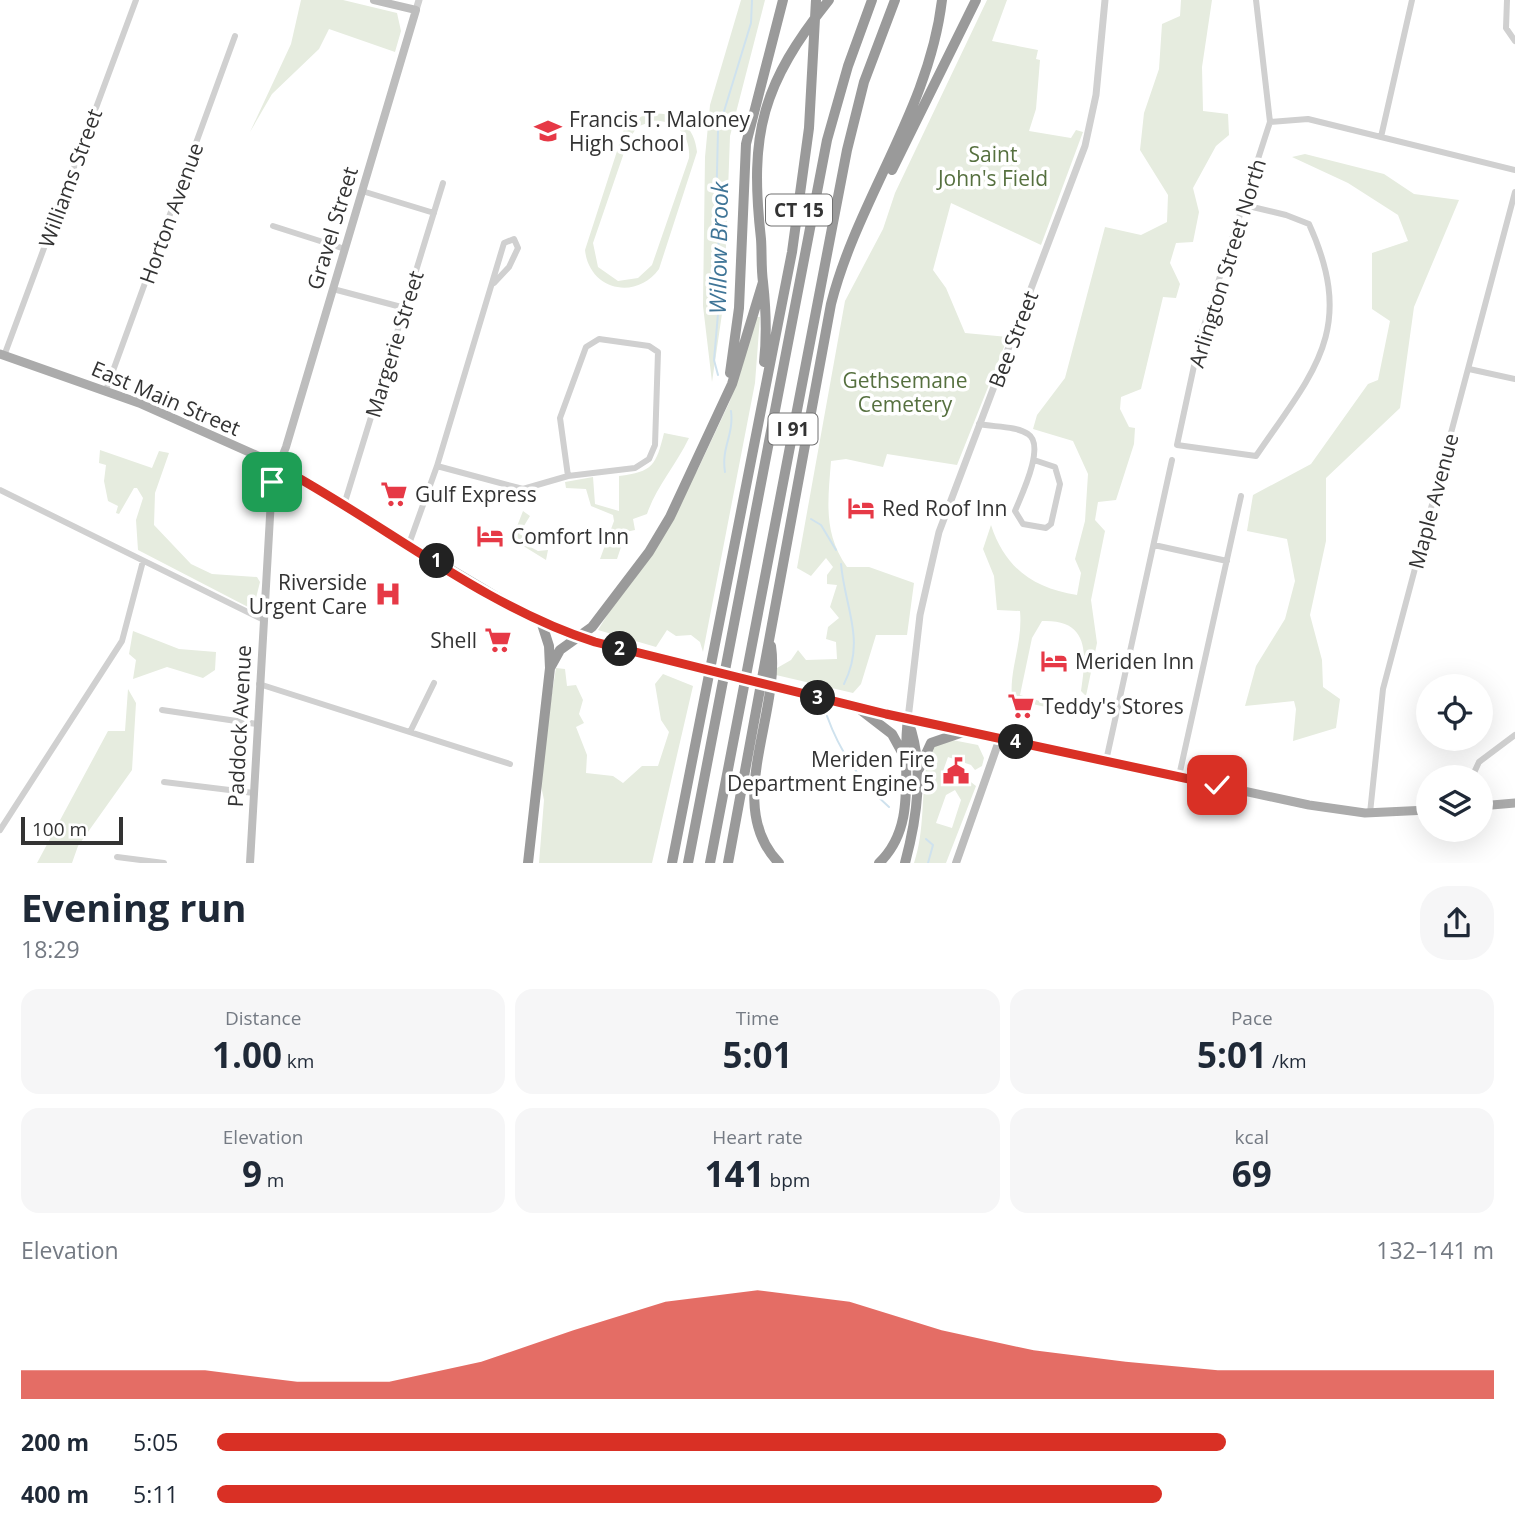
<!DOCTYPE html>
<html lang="en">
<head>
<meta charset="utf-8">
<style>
  :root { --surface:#fff; --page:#f6f6f7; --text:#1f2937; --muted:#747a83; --accent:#d93025 }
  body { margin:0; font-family:"Open Sans",sans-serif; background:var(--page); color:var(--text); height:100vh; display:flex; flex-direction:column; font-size:26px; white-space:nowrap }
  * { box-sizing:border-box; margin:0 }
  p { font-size:23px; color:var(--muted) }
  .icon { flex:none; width:38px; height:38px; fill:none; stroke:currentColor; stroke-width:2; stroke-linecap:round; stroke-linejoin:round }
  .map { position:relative; height:863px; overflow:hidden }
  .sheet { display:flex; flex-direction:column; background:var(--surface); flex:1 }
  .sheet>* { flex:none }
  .tools { position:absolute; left:1416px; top:674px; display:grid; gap:14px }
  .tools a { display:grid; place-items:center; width:77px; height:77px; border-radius:50%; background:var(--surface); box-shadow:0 7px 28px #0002; font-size:35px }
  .scale { position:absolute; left:21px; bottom:18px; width:102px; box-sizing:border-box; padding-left:7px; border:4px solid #333; border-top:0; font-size:19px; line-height:24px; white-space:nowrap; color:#333; -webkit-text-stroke:5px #fff; paint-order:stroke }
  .pin { position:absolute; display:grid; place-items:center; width:60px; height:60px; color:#fff; margin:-30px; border-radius:14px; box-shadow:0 4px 10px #0006 }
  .km { position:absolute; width:35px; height:35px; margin:-18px; border-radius:50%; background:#222; color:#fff; font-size:19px; line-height:35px; text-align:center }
  .round { display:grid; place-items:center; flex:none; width:74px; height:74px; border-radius:28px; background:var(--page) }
  .head { display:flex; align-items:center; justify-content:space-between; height:119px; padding:0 21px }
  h1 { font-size:38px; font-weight:700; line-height:52px }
  .metrics { display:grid; grid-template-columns:repeat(3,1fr); gap:10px; height:119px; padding:7px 21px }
  .metrics div { display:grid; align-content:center; border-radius:18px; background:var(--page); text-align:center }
  .metrics b { font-size:35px; font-weight:700 }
  .metrics small { font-size:19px; font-weight:400 }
  .metrics p { font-size:19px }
  .chart { height:196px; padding:14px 21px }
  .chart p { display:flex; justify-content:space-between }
  .chart svg { width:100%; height:126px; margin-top:7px; fill:var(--accent); opacity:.7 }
  ul { padding:0 21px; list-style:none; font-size:23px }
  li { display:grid; grid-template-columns:112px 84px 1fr; align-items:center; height:52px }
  li i { height:18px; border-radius:9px; background:var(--accent) }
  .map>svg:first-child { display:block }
</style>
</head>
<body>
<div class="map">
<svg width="1515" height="863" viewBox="0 0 1515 863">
  <rect width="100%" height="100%" fill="#fff"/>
  <!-- green -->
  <path fill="#e6ecdf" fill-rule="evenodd" d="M 301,0 L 343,0 L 397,13 L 401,31 L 395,52 L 329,29 L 319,49 L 272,94 L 250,132 L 291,44 Z
    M 741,0 L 765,0 L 730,136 L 724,300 L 712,382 L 703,306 L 705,157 L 710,105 Z
    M 987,0 L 1007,0 L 992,41 L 1038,50 L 1036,59 L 1040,60 L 1036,109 L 1029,131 L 1071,138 L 1076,130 L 1083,132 L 1041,245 L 951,203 L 933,270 L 946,288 L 965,333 L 1008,337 L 957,465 L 887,454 L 883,467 L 846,459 L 831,461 C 828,501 823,533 847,567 L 869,567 L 914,583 L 907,635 L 876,635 L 861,684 L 853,693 L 776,675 L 777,668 L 791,660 L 798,650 L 806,660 L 837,659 L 836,642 L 826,639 L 828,627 L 839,618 L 830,607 L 837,585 L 827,584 L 827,575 L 833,567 L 826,558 L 811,576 L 797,568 L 845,301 L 883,229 L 895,193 Z
    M 1181,0 L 1212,0 L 1202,67 L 1203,111 L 1228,114 L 1229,135 L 1216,146 L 1193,188 L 1199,212 L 1193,242 L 1176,243 L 1170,263 L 1180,284 L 1176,298 L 1163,297 L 1141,389 L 1121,397 L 1120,409 L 1129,427 L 1135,428 L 1134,444 L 1116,500 L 1098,502 L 1095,520 L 1105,531 L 1091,600 L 1097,643 L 1086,696 L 1081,691 C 1086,656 1091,619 1042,621 L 1032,638 L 1020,695 L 1056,706 L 1058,710 L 1012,699 C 1009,668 1023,644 1020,611 L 997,610 L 994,576 L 983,549 L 991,525 C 1005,568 1033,588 1077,595 L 1081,573 L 1075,559 L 1085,521 L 1088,474 L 1073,441 L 1033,429 L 1037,415 L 1065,378 L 1105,227 L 1141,235 L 1167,222 L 1168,195 L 1140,150 L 1144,113 L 1159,69 L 1162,24 L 1180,16 Z
    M 630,111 L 637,114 L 636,119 C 664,105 694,119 697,152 L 659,269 C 636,301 589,290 585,250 ZM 652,121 C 675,119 691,135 689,158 L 652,265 L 638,278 L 618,281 L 598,267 L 593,243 L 628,141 L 637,127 Z
    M 1305,154 L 1384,174 L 1414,194 L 1459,200 L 1414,307 L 1400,408 L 1326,478 L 1326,541 L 1310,615 L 1322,660 L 1323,687 L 1340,699 L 1336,728 L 1293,741 L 1296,709 L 1294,701 L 1245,706 L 1256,666 L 1285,619 L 1295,581 L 1287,539 L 1247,531 L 1253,495 L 1311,464 L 1368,384 L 1378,380 L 1390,321 L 1372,309 L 1372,253 L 1408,241 L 1398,215 L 1348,183 L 1292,157 Z
    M 757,317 L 760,317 L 755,383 L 703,652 L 700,642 L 691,635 L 676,636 L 667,630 L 656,647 L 598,630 L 698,469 L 730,401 Z
    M 664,433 L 689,438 C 676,465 656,487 647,514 L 633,519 L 635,530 L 626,532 L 617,559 L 600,559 L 614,521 L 613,515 L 591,506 L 586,489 L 566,488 L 565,482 L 593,477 L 595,504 L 619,511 L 619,476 C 653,472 656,465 664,433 Z
    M 100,450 L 152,468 L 159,451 L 169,453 L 155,493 L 154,525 L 191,564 L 212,574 L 257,577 L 260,582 L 254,606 L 248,607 L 138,550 L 136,520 L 143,498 L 137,488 L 134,488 L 119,514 L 116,513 L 118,506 L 108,501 L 104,481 L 106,465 L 99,463 Z
    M 523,511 L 530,516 L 519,534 L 523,536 L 519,541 L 538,551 L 548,550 L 546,560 L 512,539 Z
    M 133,631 L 179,649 L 216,652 L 215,670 L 203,678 L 167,667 L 133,679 L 136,660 L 129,654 Z
    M 556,668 L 565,669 L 567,686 L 576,685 L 583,700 L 579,714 L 584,723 L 576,727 L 587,755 L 586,773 L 613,776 L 623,783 L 642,766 L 658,766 L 669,732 L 661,720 L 655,684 L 663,674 L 693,686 L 652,863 L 539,863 L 544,800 L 539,776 Z
    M 128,689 L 136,703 L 132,770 L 78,846 L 72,863 L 37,863 L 108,731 L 125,731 Z
    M 947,739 L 978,745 L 984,758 L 982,766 L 975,770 L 971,765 L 948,757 L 942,774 L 965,783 L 967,779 L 976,786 L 946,863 L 914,863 C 927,825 919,784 931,747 ZM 955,790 L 961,800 L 952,828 L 936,823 L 946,795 Z"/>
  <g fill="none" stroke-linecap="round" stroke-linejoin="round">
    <!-- stream -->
    <path stroke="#cfe2ee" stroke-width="2" d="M 718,375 L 714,360 L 719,302 L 716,268 L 719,251 L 716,212 L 718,131 L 751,23 L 752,0
      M 725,472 C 721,447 734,436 731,411
      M 811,519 L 821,525 L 836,550
      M 841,564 C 845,609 866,640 844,684
      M 827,716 C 840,752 860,782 889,807
      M 926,839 L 933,845 L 928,863"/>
    <!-- minor -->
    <path stroke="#d0d0d0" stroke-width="6" d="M 1507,0 L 1506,28 L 1515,41
      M 1270,122 L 1308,119 L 1515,170
      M 1381,137 L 1412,0
      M 362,191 L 434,213
      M 1244,205 L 1286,215 L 1309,224 C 1357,330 1314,371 1256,456 L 1177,445 L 1200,338 L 1270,122 L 1256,0
      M 273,226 L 345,249
      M 333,289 L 405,308
      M 599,339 L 649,346 L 658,352 L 655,445 L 649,459 L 635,468 L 568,476 L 560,418 L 586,347 Z
      M 4,356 L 136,0
      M 1469,369 L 1515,379
      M 106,390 L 235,36
      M 979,424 C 993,427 1017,426 1028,434 C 1046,445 1021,496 1015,511 L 1023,524 L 1046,528 L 1051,524 L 1060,484 L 1055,467 L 1034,460
      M 437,466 L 523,489 L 568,476
      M 0,490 L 262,619
      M 344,505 L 443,183
      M 409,544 L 437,466 L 504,243 L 514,239 L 518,248 L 509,267 L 494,283
      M 1154,545 L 1227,561
      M 259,684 L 510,764
      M 162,710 L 257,724
      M 410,732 L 434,683
      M 1106,761 L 1172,460
      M 1179,776 L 1241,496
      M 1472,777 L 1479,762 L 1515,735
      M 164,782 L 254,793
      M 1370,813 L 1383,689 L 1515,192
      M 0,830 L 122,641 L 143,561
      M 117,857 L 164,863"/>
    <!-- tertiary -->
    <path stroke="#d0d0d0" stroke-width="7" d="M 416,10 L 419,0
      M 908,719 L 920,615 L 939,532 L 1085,146 L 1096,95 L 1105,0"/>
    <!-- secondary -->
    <path stroke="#bdbdbd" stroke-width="8" d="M 250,863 L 272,482 L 286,447 L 416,10 L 374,0
      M 956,863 L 1000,738"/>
    <!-- primary -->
    <path stroke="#ababab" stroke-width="9" d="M 0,354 L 139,403 L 267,460 L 508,603 L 559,629 L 595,642 L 886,714 L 1309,805 L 1365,813 L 1428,810
      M 1480,806 L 1515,803"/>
    <!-- motorway -->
    <path stroke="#9a9a9a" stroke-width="10" d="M 892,170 L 976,0
      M 764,362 C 767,335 766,309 763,282 C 761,268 762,253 761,239 C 749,133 762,84 829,0
      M 730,373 L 739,308 L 746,144 L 783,0
      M 771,646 C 781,714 723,806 779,863
      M 550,668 L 560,650 L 592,627 L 649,552 L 670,517 L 732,384 L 763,282
      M 857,707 L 892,734 L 903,754
      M 919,769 L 931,743 L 966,731
      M 528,863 L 550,668 L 549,646 L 541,621
      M 672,863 L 792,252 L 809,128 L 816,0
      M 688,863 L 827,140 L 848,66 L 872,0
      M 710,863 L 847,150 L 864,82 L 895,0
      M 728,863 L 831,304 C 858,198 929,110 942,0
      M 879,863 C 919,825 901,767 908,719
      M 905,863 C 917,818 925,766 908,721"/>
  </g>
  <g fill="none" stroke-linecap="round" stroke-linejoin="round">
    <!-- route casing -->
    <g stroke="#fff" stroke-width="14">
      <path id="route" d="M 272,482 L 277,466 C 382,522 482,606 595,642 L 886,714 L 1217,785"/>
    </g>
    <!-- route -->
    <use href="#route" stroke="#d93025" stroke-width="9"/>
  </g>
  <!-- icons -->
  <defs>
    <g id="school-bare" transform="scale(2.1)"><path d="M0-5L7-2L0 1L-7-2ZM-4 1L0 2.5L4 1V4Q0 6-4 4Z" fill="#e63946" stroke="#fff" stroke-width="2.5" paint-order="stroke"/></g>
    <g id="supermarket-bare" transform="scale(2.1)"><path d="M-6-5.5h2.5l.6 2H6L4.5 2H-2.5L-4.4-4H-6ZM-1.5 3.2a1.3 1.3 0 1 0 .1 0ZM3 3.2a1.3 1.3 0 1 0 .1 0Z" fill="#e63946" stroke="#fff" stroke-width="2.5" paint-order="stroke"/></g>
    <g id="hotel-bare" transform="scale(2.1)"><path d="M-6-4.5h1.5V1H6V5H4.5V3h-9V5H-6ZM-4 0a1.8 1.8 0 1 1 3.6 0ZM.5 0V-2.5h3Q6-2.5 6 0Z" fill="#e63946" stroke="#fff" stroke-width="2.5" paint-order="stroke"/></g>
    <g id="hospital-bare" transform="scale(2.1)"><path d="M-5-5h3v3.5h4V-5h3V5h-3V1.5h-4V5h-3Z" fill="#e63946" stroke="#fff" stroke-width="2.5" paint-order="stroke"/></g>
    <g id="civic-bare" transform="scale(2.1)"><path d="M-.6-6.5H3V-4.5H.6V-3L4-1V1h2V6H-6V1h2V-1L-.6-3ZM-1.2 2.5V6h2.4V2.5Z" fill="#e63946" stroke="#fff" stroke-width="2.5" paint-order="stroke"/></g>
  </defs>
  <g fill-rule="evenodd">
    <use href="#school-bare" x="548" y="131"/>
    <use href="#supermarket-bare" x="394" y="494"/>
    <use href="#hotel-bare" x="861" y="508"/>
    <use href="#hotel-bare" x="490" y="536"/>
    <use href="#hospital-bare" x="388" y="594"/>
    <use href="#supermarket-bare" x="498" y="640"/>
    <use href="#hotel-bare" x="1054" y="661"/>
    <use href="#supermarket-bare" x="1021" y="706"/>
    <use href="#civic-bare" x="956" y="771"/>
  </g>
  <g text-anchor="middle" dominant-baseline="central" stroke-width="7" stroke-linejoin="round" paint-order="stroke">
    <!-- shield labels -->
    <g fill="#fff" stroke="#707070" stroke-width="2">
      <rect x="766" y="194.5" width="66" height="31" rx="5"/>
      <rect x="768.5" y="413.5" width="49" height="31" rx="5"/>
    </g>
    <g font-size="19" font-weight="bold" fill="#333">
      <text x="799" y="210">CT 15</text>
      <text x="793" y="429">I 91</text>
    </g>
    <!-- poi labels -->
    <g font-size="21" fill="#333" stroke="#fff" text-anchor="start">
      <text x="569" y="119">Francis T. Maloney<tspan x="569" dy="24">High School</tspan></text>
      <text x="415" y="494">Gulf Express</text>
      <text x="882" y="508">Red Roof Inn</text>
      <text x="511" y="536">Comfort Inn</text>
      <text x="367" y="582" text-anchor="end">Riverside<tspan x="367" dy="24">Urgent Care</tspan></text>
      <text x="477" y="640" text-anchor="end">Shell</text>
      <text x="1075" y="661">Meriden Inn</text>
      <text x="1042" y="706">Teddy's Stores</text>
      <text x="935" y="759" text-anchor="end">Meriden Fire<tspan x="935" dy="24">Department Engine 5</tspan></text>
    </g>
    <!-- park labels -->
    <g font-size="21" fill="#56703f" stroke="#fff">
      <text x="993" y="154">Saint<tspan x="993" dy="24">John's Field</tspan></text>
      <text x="905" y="380">Gethsemane<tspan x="905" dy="24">Cemetery</tspan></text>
    </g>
    <!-- street labels -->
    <g font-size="21" fill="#333" stroke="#fff">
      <text transform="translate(70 178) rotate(-70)">Williams Street</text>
      <text transform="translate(171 213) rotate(-70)">Horton Avenue</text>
      <text transform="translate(332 228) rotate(-73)">Gravel Street</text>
      <text transform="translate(1227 263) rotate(-73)">Arlington Street North</text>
      <text transform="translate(1013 339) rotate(-69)">Bee Street</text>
      <text transform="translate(394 344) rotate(-73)">Margerie Street</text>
      <text transform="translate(166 398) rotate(23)">East Main Street</text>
      <text transform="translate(1433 501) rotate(-75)">Maple Avenue</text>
      <text transform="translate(239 726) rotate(-87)">Paddock Avenue</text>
    </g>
    <!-- water labels -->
    <g font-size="23" font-style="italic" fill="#3f7597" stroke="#fff">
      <text transform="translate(718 248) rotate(-89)">Willow Brook</text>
    </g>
  </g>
</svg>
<div class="tools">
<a><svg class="icon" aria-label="locate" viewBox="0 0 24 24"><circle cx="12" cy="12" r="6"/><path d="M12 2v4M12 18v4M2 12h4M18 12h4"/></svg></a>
<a><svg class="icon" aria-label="layers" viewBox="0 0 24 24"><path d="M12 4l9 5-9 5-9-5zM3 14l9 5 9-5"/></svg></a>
</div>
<div class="scale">100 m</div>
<div class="pin" style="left:272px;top:482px;background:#1e9e55"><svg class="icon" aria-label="arrive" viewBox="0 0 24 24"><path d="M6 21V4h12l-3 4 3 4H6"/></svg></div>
<div class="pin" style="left:1217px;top:785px;background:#d93025"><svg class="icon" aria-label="check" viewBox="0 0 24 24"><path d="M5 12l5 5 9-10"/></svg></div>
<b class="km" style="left:437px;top:561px">1</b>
<b class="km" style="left:620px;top:649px">2</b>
<b class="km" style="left:818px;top:698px">3</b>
<b class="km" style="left:1016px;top:742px">4</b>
</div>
<section class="sheet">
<div class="head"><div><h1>Evening run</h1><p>18:29</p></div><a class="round"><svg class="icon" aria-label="share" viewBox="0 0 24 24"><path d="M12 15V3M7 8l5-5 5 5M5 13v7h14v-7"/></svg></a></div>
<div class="metrics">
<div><p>Distance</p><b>1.00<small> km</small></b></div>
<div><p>Time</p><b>5:01</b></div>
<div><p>Pace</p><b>5:01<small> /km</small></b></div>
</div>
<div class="metrics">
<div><p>Elevation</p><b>9<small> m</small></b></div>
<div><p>Heart rate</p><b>141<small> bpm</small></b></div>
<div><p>kcal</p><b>69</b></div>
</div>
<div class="chart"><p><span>Elevation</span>132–141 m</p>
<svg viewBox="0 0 160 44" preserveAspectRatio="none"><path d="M0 44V34L10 34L20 34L30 38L40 38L50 31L60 20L70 10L80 6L90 10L100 20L110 27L120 31L130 34L140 34L150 34L160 34V44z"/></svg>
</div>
<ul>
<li><b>200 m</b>5:05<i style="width:79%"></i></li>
<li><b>400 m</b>5:11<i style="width:74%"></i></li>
</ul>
</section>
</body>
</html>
